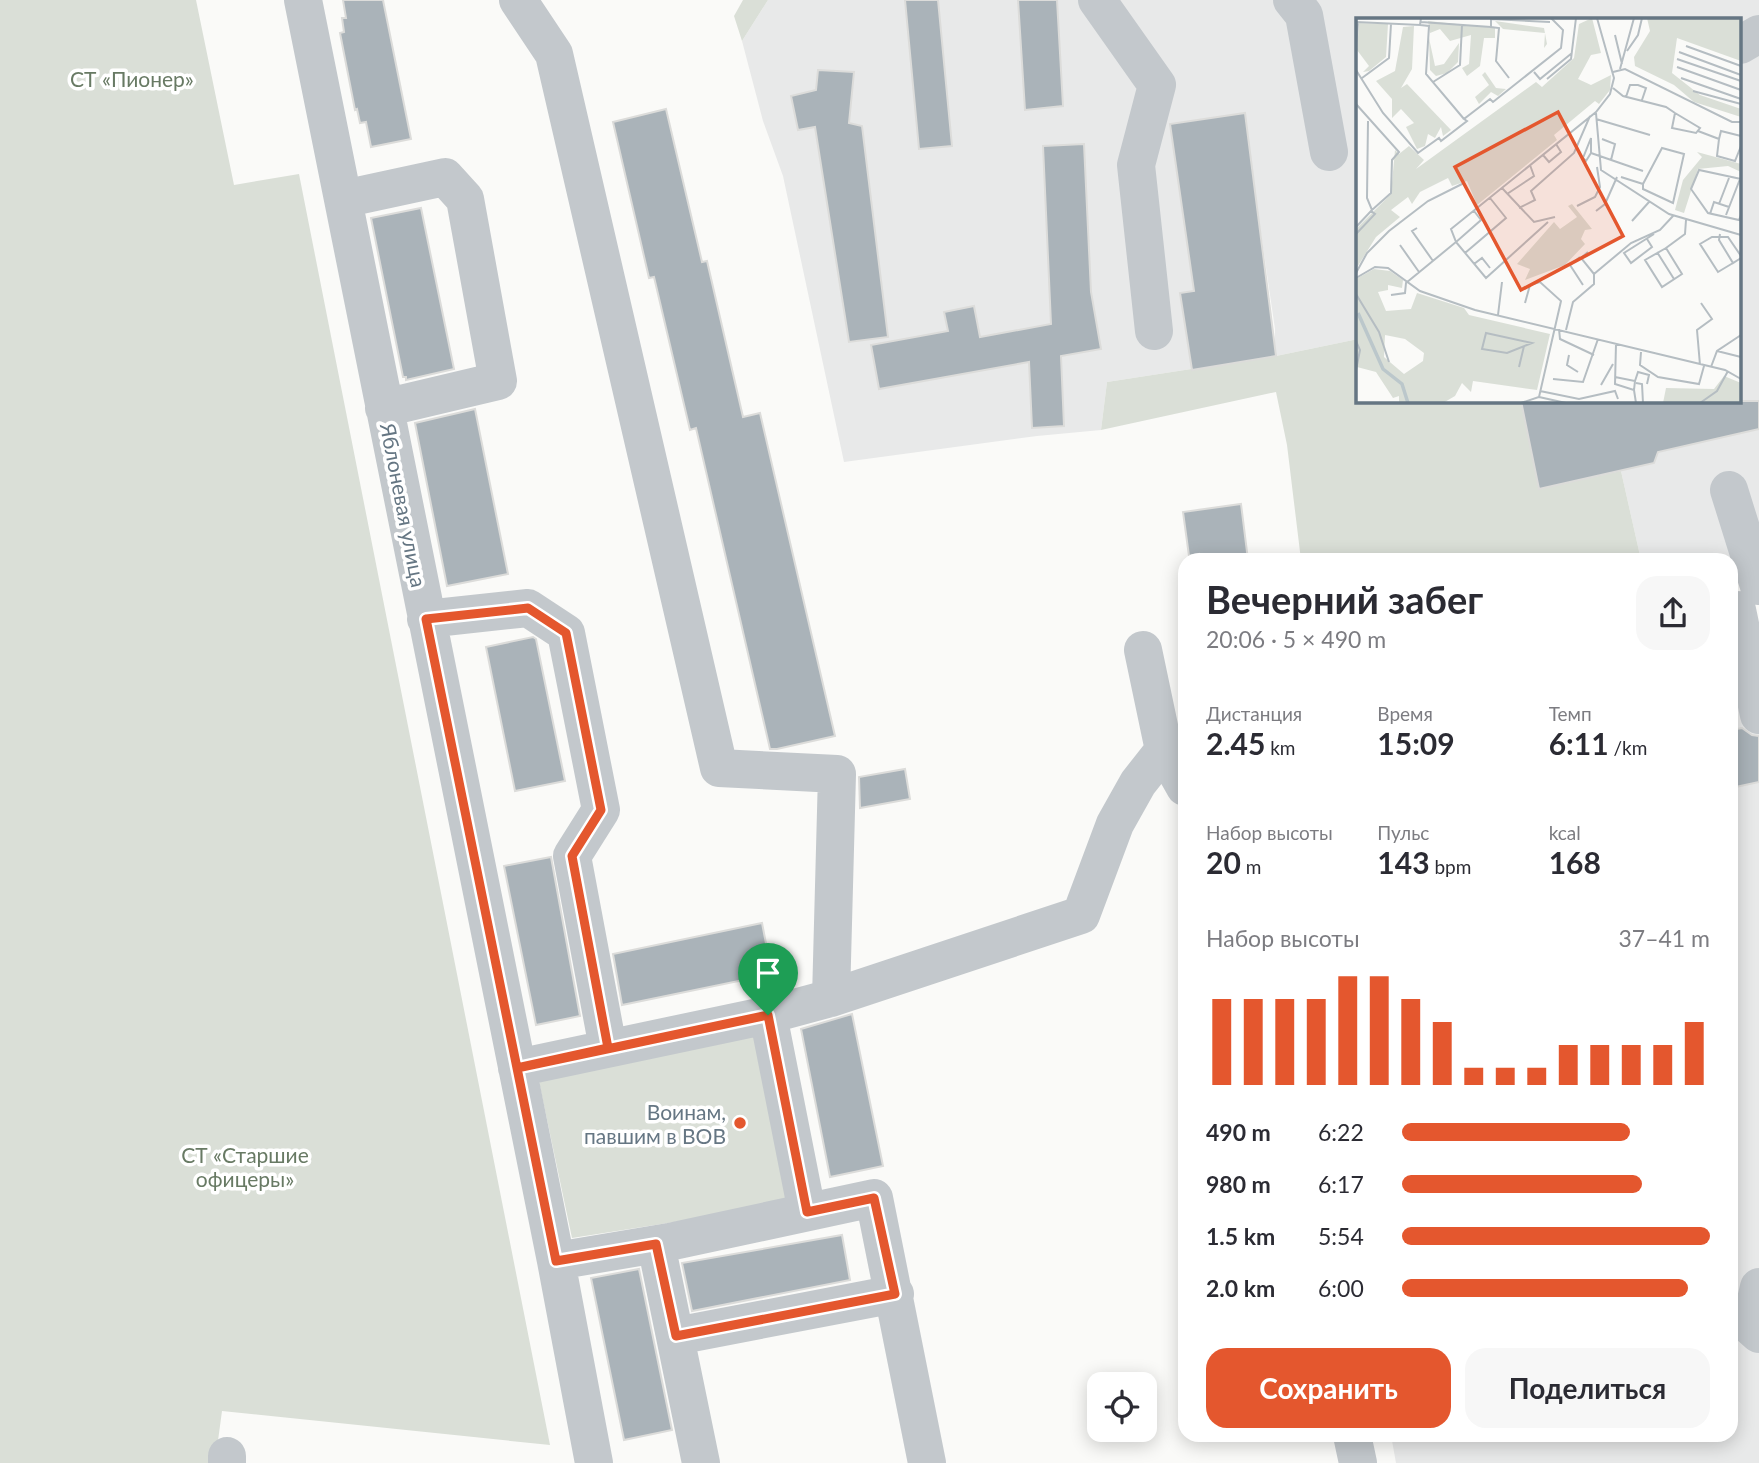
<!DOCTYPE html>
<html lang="ru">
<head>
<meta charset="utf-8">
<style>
  :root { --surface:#fff; --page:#f7f7f7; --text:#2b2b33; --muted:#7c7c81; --accent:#e4572e }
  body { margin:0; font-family:Lato,sans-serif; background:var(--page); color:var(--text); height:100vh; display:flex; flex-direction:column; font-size:26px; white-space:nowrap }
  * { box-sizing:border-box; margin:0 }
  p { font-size:23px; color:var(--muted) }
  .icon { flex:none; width:38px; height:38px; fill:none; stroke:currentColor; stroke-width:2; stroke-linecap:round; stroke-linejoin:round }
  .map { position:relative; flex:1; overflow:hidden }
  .sheet { position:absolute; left:1178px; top:553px; width:560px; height:889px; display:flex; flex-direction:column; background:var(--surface); border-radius:21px; box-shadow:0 4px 18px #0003 }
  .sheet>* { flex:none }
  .buttons { position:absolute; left:1087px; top:1372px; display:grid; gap:14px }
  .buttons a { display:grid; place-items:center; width:70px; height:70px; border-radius:14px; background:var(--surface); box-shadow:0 4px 18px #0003; font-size:35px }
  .pin { position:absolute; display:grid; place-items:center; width:60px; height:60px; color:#fff; margin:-72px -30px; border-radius:50% 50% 50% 0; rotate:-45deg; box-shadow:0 0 7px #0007 }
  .pin .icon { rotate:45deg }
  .round { display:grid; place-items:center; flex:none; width:74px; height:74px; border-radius:21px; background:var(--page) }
  .headline { display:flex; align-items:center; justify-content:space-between; height:119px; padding:0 28px }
  h1 { font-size:38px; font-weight:700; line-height:52px }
  .stats { display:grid; grid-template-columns:repeat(3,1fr); gap:10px; height:119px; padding:7px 28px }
  .stats div { display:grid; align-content:center }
  .stats b { font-size:30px; font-weight:700 }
  .stats small { font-size:19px; font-weight:400 }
  .stats p { font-size:19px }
  .chart { height:196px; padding:14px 28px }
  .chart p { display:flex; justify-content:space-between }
  .chart svg { width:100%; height:126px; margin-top:7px; stroke:var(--accent); stroke-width:6 }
  .button { display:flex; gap:14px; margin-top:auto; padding:14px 28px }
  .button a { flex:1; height:80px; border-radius:21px; background:var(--accent); color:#fff; font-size:28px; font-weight:700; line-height:80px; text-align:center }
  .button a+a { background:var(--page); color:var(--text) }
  ul { padding:0 28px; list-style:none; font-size:23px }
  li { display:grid; grid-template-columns:112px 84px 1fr; align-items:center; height:52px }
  li i { height:18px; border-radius:9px; background:var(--accent) }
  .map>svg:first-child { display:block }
</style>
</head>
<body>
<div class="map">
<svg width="1759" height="1463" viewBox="0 0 1759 1463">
  <rect width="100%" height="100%" fill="#fafaf8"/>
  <!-- built -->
  <path fill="#e8e9e9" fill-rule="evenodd" d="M 768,0 L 1759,0 L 1759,564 L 1731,570 L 1731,560 L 1641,560 L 1621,471 L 1539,489 L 1521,401 L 1740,401 L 1740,19 L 1358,19 L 1358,339 L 1276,356 L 1107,382 L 1101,430 L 1037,436 L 844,462 L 783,176 L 763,121 L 742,41 ZM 1259,220 L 1275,329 L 1275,343 L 1259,221 Z
    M 1759,625 L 1759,1463 L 1396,1463 L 1391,1435 L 1731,1435 L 1731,979 L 1738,823 L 1731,820 L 1731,632 Z"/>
  <!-- green -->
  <path fill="#dadfd7" d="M 0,0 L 196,0 L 234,185 L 299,174 L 550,1445 L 222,1411 L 215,1463 L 0,1463 Z
    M 743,0 L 768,0 L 742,41 L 734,16 Z
    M 1358,339 L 1358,401 L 1521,401 L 1539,489 L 1621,471 L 1641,560 L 1301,560 L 1287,445 L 1276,392 L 1101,430 L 1107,382 L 1276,356 Z
    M 1731,820 L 1738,822 L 1731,979 Z
    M 755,1029 L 789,1204 L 572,1238 L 538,1077 Z"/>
  <!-- building -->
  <path fill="#aab3b9" stroke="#dcdcda" stroke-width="2" d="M 343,0 L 383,0 L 411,139 L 371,147 L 366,122 L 360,123 L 357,109 L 355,110 L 340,33 L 344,32 L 342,18 L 346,18 Z
    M 905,0 L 938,0 L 952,146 L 919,149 Z
    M 1018,0 L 1057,0 L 1063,106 L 1025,110 Z
    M 818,70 L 854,72 L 849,123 L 862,126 L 888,337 L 849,342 L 815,127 L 798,130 L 791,96 L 816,90 Z
    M 666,109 L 702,262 L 707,261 L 743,417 L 760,413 L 835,736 L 777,749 L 770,749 L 696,428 L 690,430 L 654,277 L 649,278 L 613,122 Z
    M 1245,113 L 1276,356 L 1192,370 L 1180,293 L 1194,291 L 1170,124 Z
    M 1084,144 L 1091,292 L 1101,349 L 1061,356 L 1064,426 L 1032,428 L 1029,362 L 879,389 L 871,345 L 948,331 L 944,312 L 974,306 L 980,337 L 1051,324 L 1043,146 Z
    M 421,208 L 454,369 L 406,380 L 406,377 L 403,377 L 371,218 Z
    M 1521,401 L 1759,401 L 1759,429 L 1658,452 L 1654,463 L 1539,489 Z
    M 475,409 L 508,574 L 447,586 L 415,423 Z
    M 1241,504 L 1248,560 L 1200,560 L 1199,554 L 1189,556 L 1183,512 Z
    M 533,637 L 536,639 L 565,781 L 515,791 L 486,647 Z
    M 1742,728 L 1752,735 L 1759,736 L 1759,782 L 1731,788 L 1731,730 Z
    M 905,769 L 910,799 L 860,808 L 859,777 Z
    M 551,857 L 580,1016 L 536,1025 L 504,866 Z
    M 762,923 L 772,974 L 622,1005 L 613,954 Z
    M 852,1014 L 883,1166 L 830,1177 L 801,1029 Z
    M 842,1235 L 850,1280 L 692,1311 L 682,1263 Z
    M 639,1269 L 672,1430 L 624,1440 L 591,1278 Z"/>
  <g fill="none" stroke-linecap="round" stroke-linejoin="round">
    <!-- minor -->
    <path stroke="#c3c8cc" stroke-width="38" d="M 303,0 L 556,1261 L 594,1463
      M 518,0 L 554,54 L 719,768 L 837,774 L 831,998
      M 1097,0 L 1157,85 L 1136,165 L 1154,331
      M 1292,0 L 1304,15 L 1329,152
      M 1740,45 L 1759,34
      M 343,199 L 445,177 L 465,199 L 498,381 L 384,408
      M 1729,490 L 1759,586
      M 1737,610 L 1759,715
      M 426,619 L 528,608 L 566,633 L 601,810 L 572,856 L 608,1048
      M 1164,750 L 1185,787
      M 768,1015 L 807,1212
      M 517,1068 L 768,1015 L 831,998 L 1081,915 L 1115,824 L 1138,783 L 1164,750 L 1143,650
      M 656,1244 L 701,1463
      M 556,1261 L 669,1242 L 874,1198 L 927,1463
      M 1759,1287 L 1750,1326 L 1759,1334
      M 676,1336 L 895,1294
      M 1352,1435 L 1358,1463
      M 227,1463 L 227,1456"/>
  </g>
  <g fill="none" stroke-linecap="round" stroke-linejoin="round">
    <!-- route casing -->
    <g stroke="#fff" stroke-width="14">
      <path id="route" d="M 768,1015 L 517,1068 L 426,619 L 528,608 L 566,633 L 601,810 L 572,856 L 608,1048 L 517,1068 L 556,1261 L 656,1244 L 676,1336 L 895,1294 L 874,1198 L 807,1212 L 768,1015"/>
    </g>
    <!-- route -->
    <use href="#route" stroke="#e4572e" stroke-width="9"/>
  </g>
  <!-- markers -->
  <circle fill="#e4572e" stroke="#fff" stroke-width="2.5" cx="740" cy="1123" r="7"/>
  <g text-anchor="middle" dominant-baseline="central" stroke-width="7" stroke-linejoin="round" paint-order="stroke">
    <!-- park labels -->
    <g font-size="21" fill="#687a64" stroke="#fff">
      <text x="132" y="78">СТ «Пионер»</text>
      <text x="245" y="1154">СТ «Старшие<tspan x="245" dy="24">офицеры»</tspan></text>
    </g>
    <!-- street labels -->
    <g font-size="21" fill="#657683" stroke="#fff">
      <text transform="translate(404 505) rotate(79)">Яблоневая улица</text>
    </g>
    <!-- poi labels -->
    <g font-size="21" fill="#657683" stroke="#fff" text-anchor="end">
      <text x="726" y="1111">Воинам,<tspan x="726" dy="24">павшим в ВОВ</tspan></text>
    </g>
  </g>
  <!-- overview -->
  <g transform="translate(1356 18)">
    <rect width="385" height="385" fill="#fafaf8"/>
    <path d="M 236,0 L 245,35 L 235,37 L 222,61 L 235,67 L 255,57 L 254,72 L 243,86 L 239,83 L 198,117 L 201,122 L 121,187 L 111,163 L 96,168 L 92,160 L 64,174 L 56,186 L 52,179 L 35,192 L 44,199 L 20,219 L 0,251 L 0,211 L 35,176 L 39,132 L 43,136 L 53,128 L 68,142 L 60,151 L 180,64 L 186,69 L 218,40 L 223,6 ZM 291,0 L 385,0 L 385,43 L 321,20 L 316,55 L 344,77 L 385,91 L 385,99 L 338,84 L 318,67 L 279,48 L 278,39 L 294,13 ZM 72,3 L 139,10 L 139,20 L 128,20 L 124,48 L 111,58 L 106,50 L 113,46 L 115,17 L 94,23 L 84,11 L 74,15 ZM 139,3 L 188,10 L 191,26 L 188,30 L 189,15 L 147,11 ZM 3,5 L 32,6 L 30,39 L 13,53 L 7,54 L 13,48 L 1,32 ZM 58,8 L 56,51 L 45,70 L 51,66 L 95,112 L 87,118 L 85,109 L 79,120 L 72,116 L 69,128 L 61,131 L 50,109 L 58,105 L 45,91 L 36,100 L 36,81 L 20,63 L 39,53 L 47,9 ZM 73,20 L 79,48 L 88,46 L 103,25 L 102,44 L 91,55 L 80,58 L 74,52 ZM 129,54 L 140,70 L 150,71 L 142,78 L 135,74 L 123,86 L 119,79 L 133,67 L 126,57 ZM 341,134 L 385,146 L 385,154 L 372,148 L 342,151 L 328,195 L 319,192 L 327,162 L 346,139 ZM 216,186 L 236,211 L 229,212 L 225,221 L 229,226 L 209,247 L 169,262 L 174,251 L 161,246 L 198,204 L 204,211 L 221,199 L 212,188 ZM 18,251 L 34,253 L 47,262 L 46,270 L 32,267 L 32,272 L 22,274 L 30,293 L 55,291 L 61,275 L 108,290 L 113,297 L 194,316 L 181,372 L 117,363 L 115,374 L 106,365 L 99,378 L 87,385 L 43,385 L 43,378 L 37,380 L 20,354 L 1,349 L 0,261 ZM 29,317 L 49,321 L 68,335 L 67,343 L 48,356 L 28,339 ZM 368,358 L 385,365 L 385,385 L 307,385 L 310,370 L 358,371 Z" fill="#dadfd7" fill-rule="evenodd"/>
    <path fill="none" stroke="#bbc7cb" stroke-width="3.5" d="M 2,295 L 27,351 L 46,366 L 52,385"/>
    <path fill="none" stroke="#b5bdc2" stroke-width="2" d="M 135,0 L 135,9 L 143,10 L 140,43 L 153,60M 135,1 L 194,4M 0,4 L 64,7 L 65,0M 65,4 L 135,9M 64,7 L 73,8 L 70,56 L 108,101M 259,17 L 266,46M 330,28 L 385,48M 0,30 L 2,4M 271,33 L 282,17 L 286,0M 323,34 L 385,57M 321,41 L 385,63M 321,49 L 385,72M 264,51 L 278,0M 0,52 L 27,95 L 62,135 L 83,120 L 85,123 L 111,103 L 108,101 L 134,81 L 137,84 L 205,30 L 207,12 L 195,0M 178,54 L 184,61 L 216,35M 257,54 L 269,51 L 376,104 L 385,104M 6,60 L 33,40 L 35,6M 325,60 L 385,81M 191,61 L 215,41 L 220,0M 77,64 L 104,47 L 106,7M 257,70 L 267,78 L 310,89 L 319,95 L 344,110 L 340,115 L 316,110 L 319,95M 337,73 L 385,86M 270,79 L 274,67 L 282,67 L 290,70 L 286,82M 0,86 L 43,134 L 36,142 L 35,175 L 16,192M 240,95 L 245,152 L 313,196 L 385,217M 240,101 L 294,117M 342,113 L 363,121 L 361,138 L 379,143 L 385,128M 235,120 L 235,135 L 230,143 L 227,140 ZM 246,121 L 259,126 L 255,142M 363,121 L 365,113 L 385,118M 235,135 L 287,153M 187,137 L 193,144 L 205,134 L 200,126M 265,159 L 287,166 L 306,130 L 328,136 L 317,185 L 287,171 L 287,166M 385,161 L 343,152 L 335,171 L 352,195 L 383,202 L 385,197M 146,170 L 178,204 L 199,199M 151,176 L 178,158 L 174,147M 363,186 L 373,160M 221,188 L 239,179 L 244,169 L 241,149M 163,190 L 179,182 L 175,173 L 218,135 L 234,98M 118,193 L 125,202 L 100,224 L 130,260 L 192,204M 240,193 L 249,186 L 261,159M 354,196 L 358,184 L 373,189M 370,197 L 384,161M 276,203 L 293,184M 0,209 L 16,192 L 11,180 L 12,103M 61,210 L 56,213 L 77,243M 0,216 L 19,196 L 15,193M 364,216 L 363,222 L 377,245 L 385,240M 291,221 L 296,229 L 275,245 L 268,235 L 298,216M 44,227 L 63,254M 310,230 L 289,242 L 306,269 L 326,256 L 310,230 L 329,216 L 330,202M 232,234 L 225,240 L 238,256M 301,234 L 318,261M 109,235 L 150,200 L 134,180M 224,239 L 214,247 L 227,267M 377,245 L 362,254 L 344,226 L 356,219 L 372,219 L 385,238M 118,246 L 126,240 L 134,250M 0,255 L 11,235 L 33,213 L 72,183 L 108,165M 0,260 L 19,249 L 32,250 L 64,273 L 119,292 L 369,352 L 385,361M 0,276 L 23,314 L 33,344M 35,277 L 49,275 L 50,265 L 100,224 L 95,211 L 240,94 L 254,76 L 258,60 L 241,0M 142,297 L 146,264M 203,311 L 204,321 L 238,337M 210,312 L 217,284 L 238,266 L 238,256 L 275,225 L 304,212 L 317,198M 130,315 L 176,325 L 151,335 L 126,331 ZM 0,323 L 4,332 L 0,352M 260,326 L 259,366 L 278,372 L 280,385M 361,333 L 385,339M 285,334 L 284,347 L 302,359 L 343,366 L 348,348M 213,337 L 211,347 L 222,354M 344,347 L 341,312 L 356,301 L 345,285M 163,349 L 168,328M 355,349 L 361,333 L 385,317M 259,359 L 279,363 L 278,372M 197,361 L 227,364 L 242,321M 279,363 L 282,354 L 293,357 L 291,366M 280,365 L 286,366 L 287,385M 245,367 L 257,346M 184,373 L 223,381 L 259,373 L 262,381M 183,379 L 210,385M 165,385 L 183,379 L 205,283 L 184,264 L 174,267 L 169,285M 344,385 L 361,373 L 372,353"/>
    <path fill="#e4572e" fill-opacity="0.15" stroke="#e4572e" stroke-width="3.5" d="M 202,94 L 267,218 L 165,272 L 99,149 Z"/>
    <rect width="385" height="385" fill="none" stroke="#657683" stroke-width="3.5"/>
  </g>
</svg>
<div class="buttons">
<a><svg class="icon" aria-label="locate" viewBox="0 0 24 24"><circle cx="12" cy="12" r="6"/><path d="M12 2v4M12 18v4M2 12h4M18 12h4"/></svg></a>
</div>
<div class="pin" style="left:768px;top:1015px;background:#1e9e55"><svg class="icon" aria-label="arrive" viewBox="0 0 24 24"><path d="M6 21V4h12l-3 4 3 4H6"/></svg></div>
<section class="sheet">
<div class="headline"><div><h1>Вечерний забег</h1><p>20:06 · 5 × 490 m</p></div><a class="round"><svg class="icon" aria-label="share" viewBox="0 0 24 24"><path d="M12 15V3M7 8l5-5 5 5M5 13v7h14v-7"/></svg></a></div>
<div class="stats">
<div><p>Дистанция</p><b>2.45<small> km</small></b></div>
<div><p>Время</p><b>15:09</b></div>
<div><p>Темп</p><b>6:11<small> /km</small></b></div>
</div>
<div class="stats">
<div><p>Набор высоты</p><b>20<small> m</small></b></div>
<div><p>Пульс</p><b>143<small> bpm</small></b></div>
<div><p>kcal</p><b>168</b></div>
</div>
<div class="chart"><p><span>Набор высоты</span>37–41 m</p>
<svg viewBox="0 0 160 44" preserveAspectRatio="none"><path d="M5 44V14M15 44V14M25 44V14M35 44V14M45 44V6M55 44V6M65 44V14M75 44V22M85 44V38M95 44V38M105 44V38M115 44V30M125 44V30M135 44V30M145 44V30M155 44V22"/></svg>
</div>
<ul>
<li><b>490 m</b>6:22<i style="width:74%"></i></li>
<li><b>980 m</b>6:17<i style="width:78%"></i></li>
<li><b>1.5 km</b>5:54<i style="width:100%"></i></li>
<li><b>2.0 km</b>6:00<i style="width:93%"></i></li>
</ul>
<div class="button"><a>Сохранить</a><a>Поделиться</a></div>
</section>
</div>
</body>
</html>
